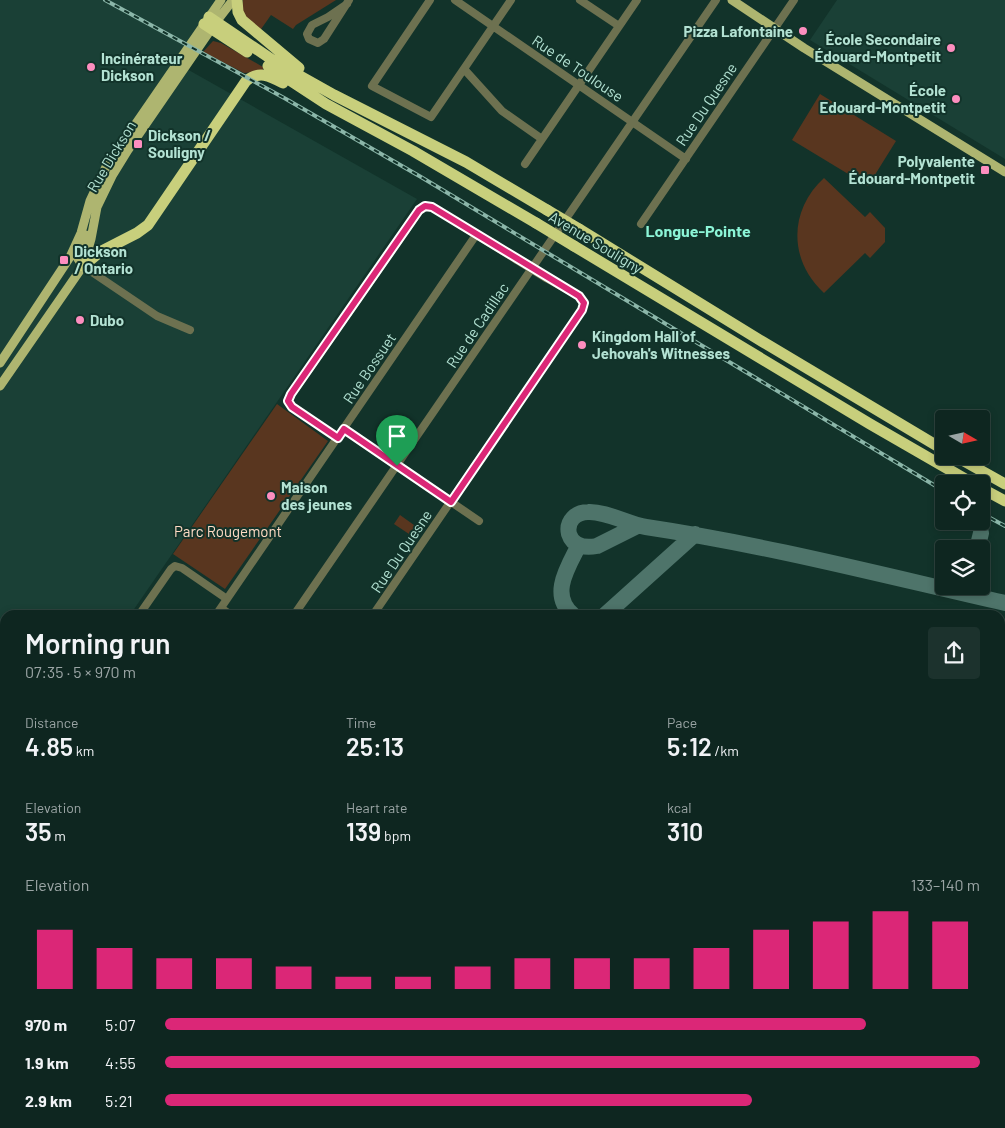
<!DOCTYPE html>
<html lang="en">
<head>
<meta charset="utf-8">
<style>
  :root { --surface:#0e2620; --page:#1c322d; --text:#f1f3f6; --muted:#9ba5a5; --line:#2e433e; --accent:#db2777 }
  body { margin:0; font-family:Barlow,sans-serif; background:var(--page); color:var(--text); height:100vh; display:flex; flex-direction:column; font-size:19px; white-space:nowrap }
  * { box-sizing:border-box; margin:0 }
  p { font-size:16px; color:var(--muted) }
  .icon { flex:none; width:28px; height:28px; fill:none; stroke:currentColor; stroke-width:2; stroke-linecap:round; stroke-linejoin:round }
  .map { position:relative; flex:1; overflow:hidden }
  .side { position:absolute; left:0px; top:610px; width:1005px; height:519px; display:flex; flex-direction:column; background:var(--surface); border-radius:15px 15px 0 0; box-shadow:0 2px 8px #0003,0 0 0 1px var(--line) }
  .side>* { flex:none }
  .needle { width:32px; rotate:99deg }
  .tools { position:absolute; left:935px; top:410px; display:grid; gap:10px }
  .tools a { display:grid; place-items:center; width:55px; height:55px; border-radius:5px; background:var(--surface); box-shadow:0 2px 8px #0003,0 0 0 1px var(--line); font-size:25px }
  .pin { position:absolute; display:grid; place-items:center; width:42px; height:42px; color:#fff; margin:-51px -21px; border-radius:50% 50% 50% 0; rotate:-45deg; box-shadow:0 0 5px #0007 }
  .pin .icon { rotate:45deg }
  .round { display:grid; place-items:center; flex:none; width:52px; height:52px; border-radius:5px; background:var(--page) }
  .summary { display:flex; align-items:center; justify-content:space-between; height:85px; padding:0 25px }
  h1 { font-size:28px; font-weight:600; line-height:38px }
  .stats { display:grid; grid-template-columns:repeat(3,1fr); gap:8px; height:85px; padding:5px 25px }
  .stats div { display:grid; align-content:center }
  .stats b { font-size:25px; font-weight:600 }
  .stats small { font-size:14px; font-weight:400 }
  .stats p { font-size:14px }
  .chart { height:140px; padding:10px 25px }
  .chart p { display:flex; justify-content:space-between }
  .chart svg { width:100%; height:90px; margin-top:5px; stroke:var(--accent); stroke-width:6 }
  ul { padding:0 25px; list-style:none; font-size:16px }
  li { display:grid; grid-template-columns:80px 60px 1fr; align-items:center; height:38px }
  li i { height:12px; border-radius:6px; background:var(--accent) }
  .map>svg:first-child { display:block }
</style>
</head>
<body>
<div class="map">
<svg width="1005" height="1128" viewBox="0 0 1005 1128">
  <rect width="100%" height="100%" fill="#12332a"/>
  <!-- built -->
  <path fill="#1a4036" d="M 0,0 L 221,0 L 178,64 L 417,199 L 130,615 L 5,615 L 5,792 L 0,790 Z
    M 837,0 L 1005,0 L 1005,159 L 810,40 Z
    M 5,924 L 5,1124 L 459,1124 L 464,1128 L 0,1128 L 0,931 Z"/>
  <!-- green -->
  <path fill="#59361f" d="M 243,0 L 336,0 L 296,25 L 293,29 L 271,15 L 259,32 C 249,23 239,15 243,0 Z
    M 213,41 L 221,43 L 263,67 L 263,71 L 244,73 L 203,52 Z
    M 820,94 L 896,141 L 868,186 L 792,140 Z
    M 824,178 L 865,217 L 870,212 L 885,228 L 885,242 L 870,258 L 865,253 L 824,293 C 788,260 789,210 824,178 Z
    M 277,404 L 328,441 L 225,589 L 173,554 Z
    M 400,515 L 421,530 L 415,538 L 394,524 Z"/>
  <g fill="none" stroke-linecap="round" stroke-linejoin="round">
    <!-- taxiway -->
    <path stroke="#4e746a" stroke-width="16" d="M 637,526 L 597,546 C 586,548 573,547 569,534 C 566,521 576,512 588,512 C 606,511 628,524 646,527 C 767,545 886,576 1005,603
      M 977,549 L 981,533
      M 573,615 C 549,595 568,567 579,545
      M 605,615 L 695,534"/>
    <!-- minor -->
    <path stroke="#6d7150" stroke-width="8" d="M 430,0 L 372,86 L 431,117 L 511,0
      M 455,0 L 686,159
      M 580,0 L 619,26
      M 347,4 L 328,17 L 312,25 L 307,34 L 309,39 L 318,43 L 324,39 L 349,0
      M 464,69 L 502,111 L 542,139
      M 525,164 L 637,0
      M 641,224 L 794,0
      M 83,266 L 157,316 L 190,330
      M 344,429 L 479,521
      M 338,438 L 292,407 L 288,401 L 289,398 L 422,207 L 425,206 L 432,207 L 517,260
      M 221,608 L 231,615
      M 139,615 L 171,569 L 175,566 L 182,568 L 227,599
      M 216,615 L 476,235
      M 294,615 L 716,0
      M 373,615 L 583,308 L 584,303 L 579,296 L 546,278
      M 0,918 L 5,907
      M 0,975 L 5,978
      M 188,1124 L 192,1128"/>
    <!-- major -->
    <path stroke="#aeb570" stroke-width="9" d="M 732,0 L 804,48 L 1005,172
      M 83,266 L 78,259 L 86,235
      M 0,363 L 70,257 L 81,233 L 90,201 L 106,167 L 221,0
      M 0,386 L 83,266 L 91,239 L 97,207 L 112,176 L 128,150 L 216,22 L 233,0
      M 0,798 L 5,801
      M 0,810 L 5,812
      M 463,1124 L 468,1128
      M 478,1124 L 483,1128"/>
    <!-- highway -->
    <path stroke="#c8cf7c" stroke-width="11" d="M 237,0 L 238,12 L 242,20 L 299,68
      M 209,17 L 277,63 L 334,95 L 466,162 L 547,210
      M 204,24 L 247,52
      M 268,66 L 326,104 L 413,151 L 536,223
      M 579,229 L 763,342 L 944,450
      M 574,246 L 870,424 L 974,484
      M 83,266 L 100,252 L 137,233 L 148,225 L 246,81 C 259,70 270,76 283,83
      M 955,456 L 1005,484
      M 981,488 L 1005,501"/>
    <!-- rail casing -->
    <g stroke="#8bb6a9" stroke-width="4">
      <path id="rail" d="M 105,0 L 286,99 L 421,177 L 944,491
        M 981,513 L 1005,526"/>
    </g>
    <!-- rail -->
    <use href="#rail" stroke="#12332a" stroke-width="2" stroke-dasharray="5.5" stroke-linecap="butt"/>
    <!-- minor-bridge -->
    <path stroke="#6d7150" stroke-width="8" d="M 517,260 L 546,278"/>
    <!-- highway-bridge -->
    <path stroke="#c8cf7c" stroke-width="11" d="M 547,210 L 579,229
      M 536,223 L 574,246"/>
  </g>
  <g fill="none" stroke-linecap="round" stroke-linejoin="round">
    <!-- route casing -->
    <g stroke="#fff" stroke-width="10">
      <path id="route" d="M 425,206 L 432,207 L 579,296 L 584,303 L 582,310 L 451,502 L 344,429 L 338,438 L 292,407 L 288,401 L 291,394 L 419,210 Z"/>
    </g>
    <!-- route -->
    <use href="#route" stroke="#db2777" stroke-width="6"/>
  </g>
  <!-- markers -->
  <g fill="#fd8ebf" stroke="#12332a" stroke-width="2">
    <circle cx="803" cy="31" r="5"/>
    <circle cx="951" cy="48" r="5"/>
    <circle cx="91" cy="67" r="5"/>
    <circle cx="956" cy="99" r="5"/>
    <rect x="133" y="139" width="10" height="10" rx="2.5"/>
    <rect x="980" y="165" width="10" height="10" rx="2.5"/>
    <rect x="59" y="255" width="10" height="10" rx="2.5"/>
    <circle cx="80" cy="320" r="5"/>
    <circle cx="582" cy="345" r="5"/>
    <circle cx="271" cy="496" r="5"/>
  </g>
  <g text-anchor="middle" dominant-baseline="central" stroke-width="4" stroke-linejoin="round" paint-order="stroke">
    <!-- poi labels -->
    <g font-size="15" font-weight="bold" fill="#b3e2d3" stroke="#12332a" text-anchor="start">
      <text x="793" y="31" text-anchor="end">Pizza Lafontaine</text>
      <text x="941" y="39" text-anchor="end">École Secondaire<tspan x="941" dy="17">Édouard-Montpetit</tspan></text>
      <text x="101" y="58">Incinérateur<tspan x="101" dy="17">Dickson</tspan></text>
      <text x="946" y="90" text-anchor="end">École<tspan x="946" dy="17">Edouard-Montpetit</tspan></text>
      <text x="148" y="135">Dickson /<tspan x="148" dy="17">Souligny</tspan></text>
      <text x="975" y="161" text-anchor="end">Polyvalente<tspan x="975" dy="17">Édouard-Montpetit</tspan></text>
      <text x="74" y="251">Dickson<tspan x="74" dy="17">/ Ontario</tspan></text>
      <text x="90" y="320">Dubo</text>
      <text x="592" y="336">Kingdom Hall of<tspan x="592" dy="17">Jehovah's Witnesses</tspan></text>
      <text x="281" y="487">Maison<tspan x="281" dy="17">des jeunes</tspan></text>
    </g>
    <!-- street labels -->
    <g font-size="15" fill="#b3e2d3" stroke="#12332a">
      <text transform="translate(578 68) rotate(34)">Rue de Toulouse</text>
      <text transform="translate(706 104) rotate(-56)">Rue Du Quesne</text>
      <text transform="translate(111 156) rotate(-59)">Rue Dickson</text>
      <text transform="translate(596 242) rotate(31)">Avenue Souligny</text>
      <text transform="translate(477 325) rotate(-56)">Rue de Cadillac</text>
      <text transform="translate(369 368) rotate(-56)">Rue Bossuet</text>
      <text transform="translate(401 551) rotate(-56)">Rue Du Quesne</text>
    </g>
    <!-- park labels -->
    <g font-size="15" fill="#ffdbc4" stroke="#12332a">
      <text x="228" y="531">Parc Rougemont</text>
    </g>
    <!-- neighbourhood labels -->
    <g font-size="16" font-weight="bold" fill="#8cf5d7" stroke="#12332a">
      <text x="698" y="230">Longue-Pointe</text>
    </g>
  </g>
</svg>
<div class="tools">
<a><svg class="needle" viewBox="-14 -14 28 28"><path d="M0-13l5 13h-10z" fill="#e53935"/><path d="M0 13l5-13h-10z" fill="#9ba5a5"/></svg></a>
<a><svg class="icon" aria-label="locate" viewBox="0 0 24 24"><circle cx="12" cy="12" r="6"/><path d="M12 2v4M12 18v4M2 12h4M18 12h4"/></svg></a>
<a><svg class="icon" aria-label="layers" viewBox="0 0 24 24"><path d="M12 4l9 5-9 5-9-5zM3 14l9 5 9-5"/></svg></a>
</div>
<div class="pin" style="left:397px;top:466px;background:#1e9e55"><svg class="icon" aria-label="arrive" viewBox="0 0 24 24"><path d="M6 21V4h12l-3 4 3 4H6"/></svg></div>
<section class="side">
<div class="summary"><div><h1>Morning run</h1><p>07:35 · 5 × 970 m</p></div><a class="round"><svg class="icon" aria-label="share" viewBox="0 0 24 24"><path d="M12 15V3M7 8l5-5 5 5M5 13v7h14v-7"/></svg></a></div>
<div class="stats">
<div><p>Distance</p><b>4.85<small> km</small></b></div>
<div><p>Time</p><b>25:13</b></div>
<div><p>Pace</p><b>5:12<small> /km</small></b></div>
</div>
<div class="stats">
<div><p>Elevation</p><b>35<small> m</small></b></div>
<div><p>Heart rate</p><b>139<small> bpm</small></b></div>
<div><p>kcal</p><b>310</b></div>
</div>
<div class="chart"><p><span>Elevation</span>133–140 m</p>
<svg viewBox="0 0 160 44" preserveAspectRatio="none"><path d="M5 44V15M15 44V24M25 44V29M35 44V29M45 44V33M55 44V38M65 44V38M75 44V33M85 44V29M95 44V29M105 44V29M115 44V24M125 44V15M135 44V11M145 44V6M155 44V11"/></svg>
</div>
<ul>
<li><b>970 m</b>5:07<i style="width:86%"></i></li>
<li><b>1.9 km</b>4:55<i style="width:100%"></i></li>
<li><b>2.9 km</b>5:21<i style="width:72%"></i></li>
</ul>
</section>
</div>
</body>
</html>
